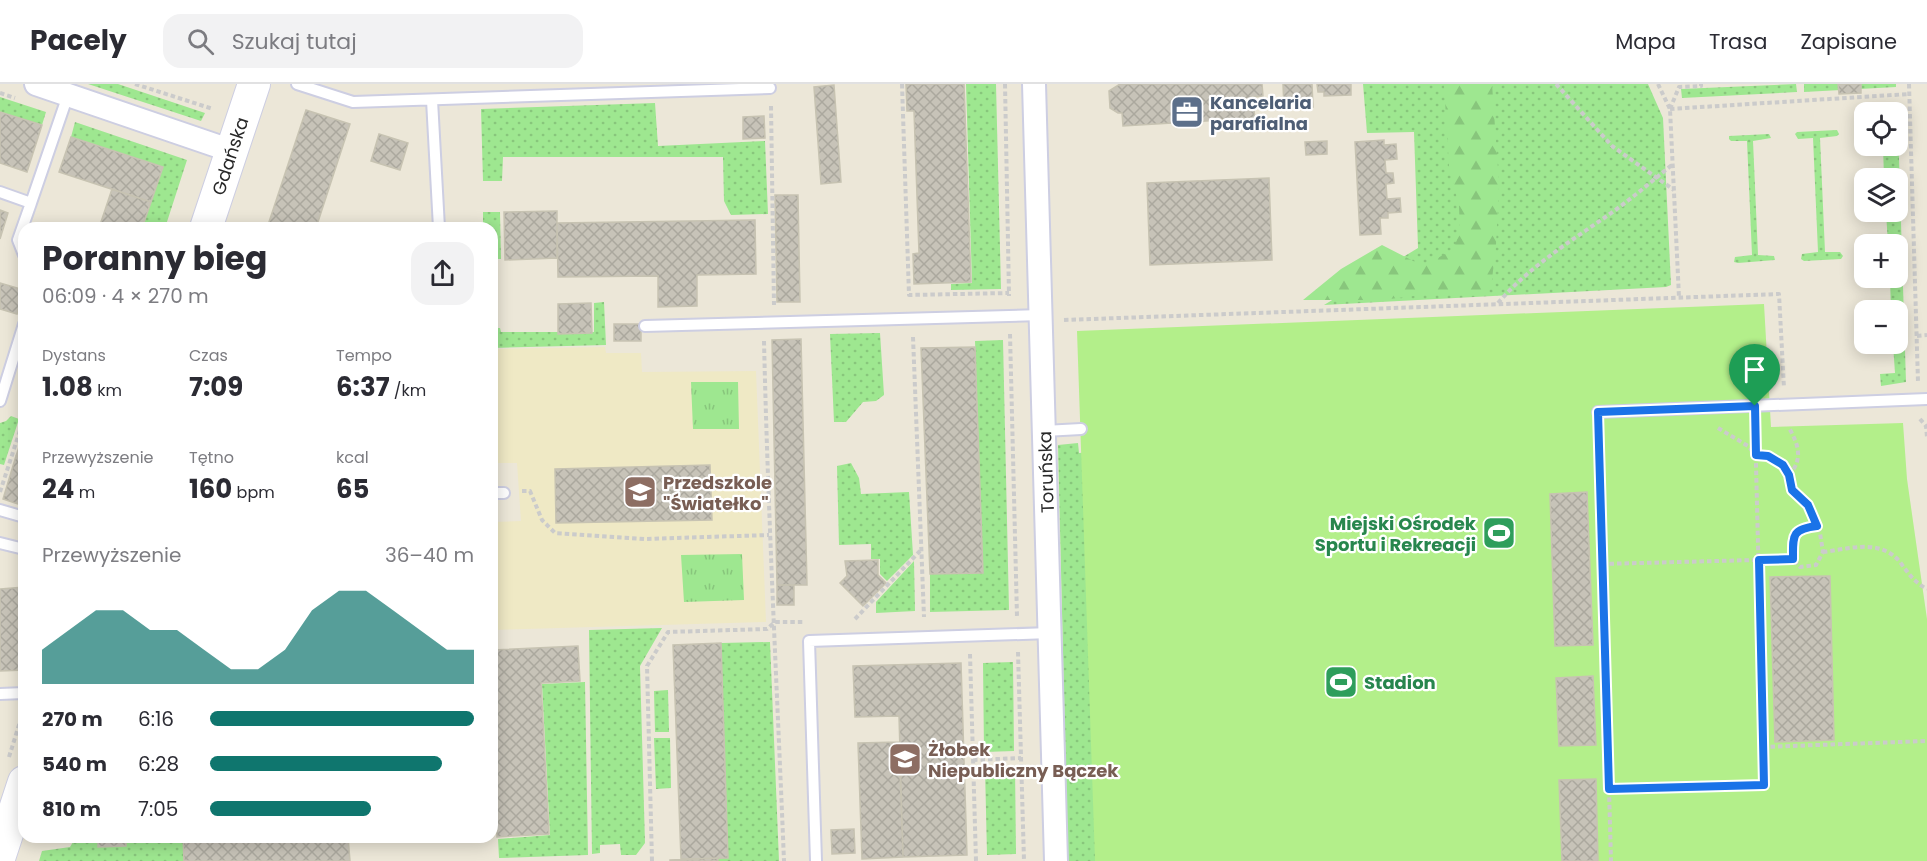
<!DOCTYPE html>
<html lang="pl">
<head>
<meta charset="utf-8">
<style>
  :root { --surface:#fff; --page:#f2f2f3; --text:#2b2b33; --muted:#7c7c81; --line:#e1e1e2; --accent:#0f766e }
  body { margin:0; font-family:Poppins,sans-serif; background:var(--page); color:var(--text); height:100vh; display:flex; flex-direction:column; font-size:22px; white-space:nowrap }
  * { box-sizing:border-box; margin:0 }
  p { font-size:20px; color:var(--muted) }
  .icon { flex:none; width:33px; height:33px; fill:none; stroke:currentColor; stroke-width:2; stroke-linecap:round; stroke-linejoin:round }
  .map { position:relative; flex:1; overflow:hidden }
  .panel { position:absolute; left:18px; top:138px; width:480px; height:621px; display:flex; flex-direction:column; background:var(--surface); border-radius:18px; box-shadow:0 3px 15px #0003 }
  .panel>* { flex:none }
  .controls { position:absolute; left:1854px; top:18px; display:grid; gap:12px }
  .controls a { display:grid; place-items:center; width:54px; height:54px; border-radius:12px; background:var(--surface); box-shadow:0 3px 15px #0003; font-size:30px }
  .pin { position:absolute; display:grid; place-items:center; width:51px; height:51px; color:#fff; margin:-62px -26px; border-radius:50% 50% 50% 0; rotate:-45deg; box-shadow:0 0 6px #0007 }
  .pin .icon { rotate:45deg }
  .round { display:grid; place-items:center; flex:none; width:63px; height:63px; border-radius:18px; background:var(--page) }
  .overview { display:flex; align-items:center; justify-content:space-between; height:102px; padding:0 24px }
  h1 { font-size:33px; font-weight:700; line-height:45px }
  .figures { display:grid; grid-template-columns:repeat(3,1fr); gap:9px; height:102px; padding:6px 24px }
  .figures div { display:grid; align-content:center }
  .figures b { font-size:26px; font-weight:700 }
  .figures small { font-size:16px; font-weight:400 }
  .figures p { font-size:16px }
  .chart { height:168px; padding:12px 24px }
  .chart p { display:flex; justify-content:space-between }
  .chart svg { width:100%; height:108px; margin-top:6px; fill:var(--accent); opacity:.7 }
  ul { padding:0 24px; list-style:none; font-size:20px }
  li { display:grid; grid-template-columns:96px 72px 1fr; align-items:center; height:45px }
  li i { height:15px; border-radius:8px; background:var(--accent) }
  header { display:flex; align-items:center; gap:36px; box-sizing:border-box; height:84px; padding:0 30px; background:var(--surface); border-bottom:2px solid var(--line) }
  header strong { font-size:28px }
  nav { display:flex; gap:33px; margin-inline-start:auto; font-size:21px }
  .search { width:420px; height:54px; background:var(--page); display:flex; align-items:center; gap:15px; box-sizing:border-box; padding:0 21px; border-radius:18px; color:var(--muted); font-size:22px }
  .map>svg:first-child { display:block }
</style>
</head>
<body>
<header>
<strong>Pacely</strong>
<div class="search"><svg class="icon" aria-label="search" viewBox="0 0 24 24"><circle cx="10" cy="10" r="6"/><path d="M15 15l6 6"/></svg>Szukaj tutaj</div>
<nav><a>Mapa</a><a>Trasa</a><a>Zapisane</a></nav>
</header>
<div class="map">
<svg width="1927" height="777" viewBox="0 0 1927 777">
  <defs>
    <pattern id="grass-dots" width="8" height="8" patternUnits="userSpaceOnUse" patternTransform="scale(1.5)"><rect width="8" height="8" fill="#9ee790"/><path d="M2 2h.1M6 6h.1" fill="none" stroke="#88c67c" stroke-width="1.8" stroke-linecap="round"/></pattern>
    <pattern id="forest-firs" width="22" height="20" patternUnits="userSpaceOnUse" patternTransform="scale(1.5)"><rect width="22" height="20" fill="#9ee790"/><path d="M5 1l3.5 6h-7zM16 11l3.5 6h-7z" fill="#88c67c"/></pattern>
    <pattern id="park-tufts" width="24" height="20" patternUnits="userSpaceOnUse" patternTransform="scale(1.5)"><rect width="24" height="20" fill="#9ee790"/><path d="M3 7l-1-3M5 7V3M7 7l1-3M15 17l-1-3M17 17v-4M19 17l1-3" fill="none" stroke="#88c67c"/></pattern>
    <pattern id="building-cross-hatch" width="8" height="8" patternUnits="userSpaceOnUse" patternTransform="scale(1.5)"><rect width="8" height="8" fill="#c7c3b8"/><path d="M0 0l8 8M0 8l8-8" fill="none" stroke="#aba89e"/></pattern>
  </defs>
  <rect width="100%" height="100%" fill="#ece7d8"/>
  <!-- education -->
  <path fill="#efe9c5" d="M 605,263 L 606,269 L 641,269 L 642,288 L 756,287 L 766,538 L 492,546 L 492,438 L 521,437 L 517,379 L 492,379 L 492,265 Z"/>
  <!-- grass -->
  <path fill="url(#grass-dots)" d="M 88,0 L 118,0 L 205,29 L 201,37 Z
    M 966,0 L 996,0 L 1001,205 L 951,206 L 951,200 L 972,199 Z
    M 1363,0 L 1648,0 L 1663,34 L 1671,201 L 1666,203 L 1324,221 L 1418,164 L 1414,48 L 1367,49 Z
    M 1796,0 L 1797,8 L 1682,14 L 1681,5 Z
    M 1804,0 L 1896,0 L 1896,3 L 1804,8 Z
    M 0,13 L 46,28 L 42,41 L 0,28 Z
    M 655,19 L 658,62 L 765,57 L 768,130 L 731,131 L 724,117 L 723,73 L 503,73 L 502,97 L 483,97 L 481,25 Z
    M 75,38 L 187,76 L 165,144 L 142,144 L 162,83 L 71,53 Z
    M 1898,43 L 1906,298 L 1881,302 L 1880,290 L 1895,289 L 1893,260 L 1898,260 L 1898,226 L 1891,226 L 1890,194 L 1898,194 L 1898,160 L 1888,160 L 1886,128 L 1898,128 L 1898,94 L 1884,94 L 1883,62 L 1898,62 Z
    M 1837,46 L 1839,50 L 1837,52 L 1820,54 L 1825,168 L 1840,168 L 1843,172 L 1841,175 L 1804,177 L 1801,175 L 1802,170 L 1818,168 L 1813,54 L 1798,55 L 1795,50 L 1797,48 Z
    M 1769,50 L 1771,54 L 1753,57 L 1758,171 L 1774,172 L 1775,176 L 1738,179 L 1734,178 L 1735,173 L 1752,171 L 1747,57 L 1731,57 L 1729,55 L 1729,52 Z
    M 483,128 L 500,128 L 501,175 L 492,175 L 492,144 L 483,144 Z
    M 604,218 L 606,261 L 492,264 L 492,244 L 500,244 L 501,248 L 594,248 L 594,219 Z
    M 880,249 L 884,311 L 876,317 L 863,318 L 846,338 L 834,338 L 830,250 Z
    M 1003,256 L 1009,526 L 930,528 L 930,490 L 983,488 L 975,257 Z
    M 11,332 L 19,335 L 4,381 L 0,380 L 0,339 L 6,337 Z
    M 1078,359 L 1079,369 L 1092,368 L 1118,777 L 1068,777 L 1058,361 Z
    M 851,379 L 859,394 L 861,410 L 909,408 L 913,471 L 887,497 L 880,490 L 880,475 L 871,475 L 871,460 L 839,461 L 837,382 Z
    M 914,477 L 915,527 L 876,529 L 876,518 Z
    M 662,544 L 640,582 L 645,759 L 636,771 L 621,771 L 620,760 L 600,761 L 600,769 L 592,770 L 589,546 Z
    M 770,558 L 779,777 L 718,777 L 718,774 L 728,773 L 721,559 Z
    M 1013,578 L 1014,667 L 984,668 L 983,579 Z
    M 585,598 L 588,771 L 499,774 L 498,755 L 550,751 L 542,600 Z
    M 668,606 L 669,648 L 655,648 L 654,607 Z
    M 654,654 L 670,654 L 671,704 L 656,705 Z
    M 1015,683 L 1016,770 L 987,771 L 985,684 Z
    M 76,753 L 98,753 L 99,763 L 126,762 L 126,753 L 183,753 L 184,777 L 39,777 L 42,767 L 70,763 Z"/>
  <!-- forest -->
  <path fill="url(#forest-firs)" d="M 1444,0 L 1492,0 L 1499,100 L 1496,161 L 1491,204 L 1477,211 L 1421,211 L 1382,216 L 1303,216 L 1341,185 L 1382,161 L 1423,182 L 1454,165 L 1460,145 L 1459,122 L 1449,82 Z"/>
  <!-- park -->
  <path fill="url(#park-tufts)" d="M 691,298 L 738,298 L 739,345 L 693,345 Z
    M 742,470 L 744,516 L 684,518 L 681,471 Z"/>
  <!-- pitch -->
  <path fill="#b3ef8a" d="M 1764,220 L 1771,343 L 1903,339 L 1907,395 L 1927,535 L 1927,777 L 1095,777 L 1077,247 Z"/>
  <!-- building -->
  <path fill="url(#building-cross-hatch)" stroke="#c7c3b2" stroke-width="1.5" d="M 906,0 L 964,0 L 971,198 L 914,200 L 913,170 L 919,169 L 914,27 L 907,27 Z
    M 1120,0 L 1262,0 L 1263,12 L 1252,13 L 1255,34 L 1123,42 L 1122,29 L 1118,29 L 1110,24 L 1109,7 Z
    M 1283,0 L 1312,0 L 1313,23 L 1284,24 Z
    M 1317,0 L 1351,0 L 1351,11 L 1324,12 L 1324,8 L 1318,8 Z
    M 1838,0 L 1861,0 L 1861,9 L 1839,10 Z
    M 834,1 L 841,98 L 821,100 L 814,3 Z
    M 306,26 L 350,40 L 316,144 L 267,144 Z
    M 0,28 L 42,41 L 27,88 L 0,79 Z
    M 764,32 L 765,54 L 743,55 L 743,33 Z
    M 379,50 L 408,59 L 400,86 L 371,77 Z
    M 71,53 L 163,83 L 151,118 L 59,88 Z
    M 1384,56 L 1384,61 L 1396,60 L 1397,75 L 1385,76 L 1386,89 L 1393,89 L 1394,99 L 1386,100 L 1387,115 L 1400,114 L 1401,128 L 1388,129 L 1388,134 L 1380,134 L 1381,150 L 1360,151 L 1355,58 Z
    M 1327,57 L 1327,70 L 1306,71 L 1305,58 Z
    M 1269,94 L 1272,176 L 1150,181 L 1147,99 Z
    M 112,105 L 151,118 L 142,144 L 99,144 Z
    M 775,111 L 798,111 L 800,218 L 777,218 Z
    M 0,126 L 8,129 L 0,155 Z
    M 557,127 L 557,174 L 505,176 L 504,128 Z
    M 755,136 L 756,190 L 697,191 L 697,222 L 658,223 L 658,192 L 558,193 L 557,139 Z
    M 0,199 L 24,206 L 17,230 L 0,225 Z
    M 591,219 L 592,249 L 558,250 L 558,220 Z
    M 614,240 L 641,240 L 641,257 L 614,257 Z
    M 801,255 L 807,501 L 777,501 L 772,256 Z
    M 975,263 L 983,489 L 930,490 L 921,264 Z
    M 24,349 L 24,374 L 16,372 Z
    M 16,372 L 24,374 L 24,422 L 3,415 Z
    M 710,381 L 712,436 L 556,439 L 555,385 Z
    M 1587,408 L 1593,561 L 1555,562 L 1550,410 Z
    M 878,476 L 878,491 L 886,499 L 863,522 L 840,499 L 847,492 L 845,477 Z
    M 1830,492 L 1834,656 L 1775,658 L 1770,493 Z
    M 777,501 L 794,501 L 794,521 L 777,521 Z
    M 24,503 L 24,586 L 0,587 L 0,505 Z
    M 721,559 L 728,774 L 681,775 L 673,561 Z
    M 578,562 L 580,597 L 541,599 L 549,750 L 497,753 L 495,710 L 492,711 L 492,566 Z
    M 961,579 L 967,771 L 903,773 L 899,632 L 855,633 L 853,582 Z
    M 1593,592 L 1596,661 L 1559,662 L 1556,594 Z
    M 899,658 L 903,773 L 862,775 L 858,659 Z
    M 1596,695 L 1598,777 L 1562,777 L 1559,696 Z
    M 854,745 L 855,769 L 832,770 L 831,746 Z
    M 98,753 L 126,753 L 126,762 L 98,763 Z
    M 183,753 L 348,753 L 350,777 L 184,777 Z
    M 718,774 L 718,777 L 670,777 L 670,776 Z"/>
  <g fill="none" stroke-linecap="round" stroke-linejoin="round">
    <!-- lane casing -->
    <g stroke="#cdcee2" stroke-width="14">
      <path id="lane" d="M 297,0 L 353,18 L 770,4
        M 432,16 L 439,144
        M 0,108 L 31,119 L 68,11
        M 24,171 L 18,156 L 31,119
        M 645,242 L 1042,231
        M 0,317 L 24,240
        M 1598,328 L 1927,315
        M 1044,347 L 1081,345
        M 492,409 L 504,409
        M 0,426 L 24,433
        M 0,459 L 24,465
        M 0,610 L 24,609
        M 816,777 L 809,557 L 1050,549"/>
    </g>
    <!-- street casing -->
    <g stroke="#cdcee2" stroke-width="26">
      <path id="street" d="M 36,0 L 232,67
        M 1034,0 L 1056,777"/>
    </g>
    <!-- secondary casing -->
    <g stroke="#cdcee2" stroke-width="34">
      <path id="secondary" d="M 206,144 L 254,0
        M 0,771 L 24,698"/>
    </g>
    <!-- path -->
    <path stroke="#cbcbcb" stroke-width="4" stroke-dasharray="4.5 3" stroke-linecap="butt" d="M 135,0 L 213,25
      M 902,0 L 909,211 L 1009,209
      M 1005,0 L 1009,212
      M 1556,0 L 1612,62 L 1674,106
      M 1658,0 L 1670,25 L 1679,213
      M 1909,0 L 1918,298
      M 0,9 L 15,14
      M 771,22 L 774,221
      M 1670,25 L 1909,10
      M 1670,25 L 1679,3 L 1701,2 L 1701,0
      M 1498,219 C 1528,184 1569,158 1607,132 C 1630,116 1651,98 1673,80
      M 1064,236 L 1779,210 L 1784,304
      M 1010,250 L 1017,533
      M 1917,252 L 1927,251
      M 913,253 L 924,533
      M 764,257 C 768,431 777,604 784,777
      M 1920,335 L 1926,342 L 1927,353
      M 1718,344 L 1748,362 L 1756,371 L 1768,372 L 1783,382 L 1789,391 L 1792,407 L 1808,421 L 1820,449 L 1823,468 L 1816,481 L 1800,483 C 1789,474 1790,454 1800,445 L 1817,442
      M 1599,346 L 1611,777
      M 1789,391 C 1803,376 1799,361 1789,344
      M 522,407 L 530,407 L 542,436 L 555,449 L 645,455 L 769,451
      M 0,408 L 24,334
      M 1823,468 C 1849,465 1880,454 1900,478 C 1908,489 1915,499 1927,505
      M 1602,480 L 1793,475
      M 855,535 L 920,467
      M 1018,568 L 1024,777
      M 970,570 L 976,777
      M 1763,663 L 1927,657
      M 9,673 L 23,628
      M 973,676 L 1021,674
      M 1609,705 L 1764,701 L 1755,341
      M 652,777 L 647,582 L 668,548 L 767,545 L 775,538 L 804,538"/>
    <!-- lane -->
    <use href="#lane" stroke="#fff" stroke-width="10"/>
    <!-- street -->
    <use href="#street" stroke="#fff" stroke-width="22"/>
    <!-- secondary -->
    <use href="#secondary" stroke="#fff" stroke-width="32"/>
  </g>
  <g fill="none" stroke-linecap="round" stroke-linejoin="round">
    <!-- route casing -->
    <g stroke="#fff" stroke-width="12">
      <path id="route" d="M 1755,322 L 1756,371 L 1768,372 L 1783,381 L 1789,391 L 1792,406 L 1808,421 L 1817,442 C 1791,445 1793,452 1793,475 L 1759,476 L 1764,701 L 1609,705 L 1598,328 Z"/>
    </g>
    <!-- route -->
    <use href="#route" stroke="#1a73e8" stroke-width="8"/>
  </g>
  <!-- icons -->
  <defs>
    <g id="office-square" transform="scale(1.725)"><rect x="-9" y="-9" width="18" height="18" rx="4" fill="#5c6f8a" stroke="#fff"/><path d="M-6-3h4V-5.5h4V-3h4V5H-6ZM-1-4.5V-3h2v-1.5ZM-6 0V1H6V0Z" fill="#fff"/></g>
    <g id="school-square" transform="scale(1.725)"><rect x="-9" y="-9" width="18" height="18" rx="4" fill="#8d6e63" stroke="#fff"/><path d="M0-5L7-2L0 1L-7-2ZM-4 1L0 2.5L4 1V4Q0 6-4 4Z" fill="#fff"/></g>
    <g id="stadium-square" transform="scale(1.725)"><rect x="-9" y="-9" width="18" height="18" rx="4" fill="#2e9e5b" stroke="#fff"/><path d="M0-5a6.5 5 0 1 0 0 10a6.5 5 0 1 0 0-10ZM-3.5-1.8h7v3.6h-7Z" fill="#fff"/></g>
  </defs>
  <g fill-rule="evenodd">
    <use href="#office-square" x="1187" y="28"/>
    <use href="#school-square" x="640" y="408"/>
    <use href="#stadium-square" x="1499" y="449"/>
    <use href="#stadium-square" x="1341" y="598"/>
    <use href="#school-square" x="905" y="675"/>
  </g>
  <g text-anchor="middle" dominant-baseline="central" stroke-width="4.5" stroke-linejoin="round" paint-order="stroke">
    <!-- service labels -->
    <g font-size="18" font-weight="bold" fill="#4e5e75" stroke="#fff" text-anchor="start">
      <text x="1210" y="18">Kancelaria<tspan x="1210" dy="21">parafialna</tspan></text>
    </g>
    <!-- street labels -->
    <g font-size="18" fill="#282828" stroke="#fff">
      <text transform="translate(230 72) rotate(-72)">Gdańska</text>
      <text transform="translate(1046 388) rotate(-92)">Toruńska</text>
    </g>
    <!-- education labels -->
    <g font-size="18" font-weight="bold" fill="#785e54" stroke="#fff" text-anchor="start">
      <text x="663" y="398">Przedszkole<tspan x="663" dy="21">"Światełko"</tspan></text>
      <text x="928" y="665">Żłobek<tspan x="928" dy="21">Niepubliczny Bączek</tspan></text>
    </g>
    <!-- leisure labels -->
    <g font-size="18" font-weight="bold" fill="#27864d" stroke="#fff" text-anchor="end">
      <text x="1476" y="439">Miejski Ośrodek<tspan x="1476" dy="21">Sportu i Rekreacji</tspan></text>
      <text x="1364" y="598" text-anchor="start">Stadion</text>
    </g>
  </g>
</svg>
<div class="controls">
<a><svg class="icon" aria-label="locate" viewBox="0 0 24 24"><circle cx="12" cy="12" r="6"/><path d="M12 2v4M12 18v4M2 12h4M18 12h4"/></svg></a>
<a><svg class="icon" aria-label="layers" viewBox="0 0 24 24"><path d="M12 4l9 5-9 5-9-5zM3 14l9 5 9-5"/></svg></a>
<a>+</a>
<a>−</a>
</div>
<div class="pin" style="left:1755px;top:322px;background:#1e9e55"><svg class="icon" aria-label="arrive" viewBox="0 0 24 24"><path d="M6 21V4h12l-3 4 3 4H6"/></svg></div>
<section class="panel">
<div class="overview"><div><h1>Poranny bieg</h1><p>06:09 · 4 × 270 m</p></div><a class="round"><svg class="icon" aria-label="share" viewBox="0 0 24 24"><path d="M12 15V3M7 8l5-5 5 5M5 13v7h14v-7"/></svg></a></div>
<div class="figures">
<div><p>Dystans</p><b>1.08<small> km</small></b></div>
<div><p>Czas</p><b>7:09</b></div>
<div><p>Tempo</p><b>6:37<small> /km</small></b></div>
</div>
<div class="figures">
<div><p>Przewyższenie</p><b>24<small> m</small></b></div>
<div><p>Tętno</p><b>160<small> bpm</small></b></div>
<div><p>kcal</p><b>65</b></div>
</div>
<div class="chart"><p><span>Przewyższenie</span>36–40 m</p>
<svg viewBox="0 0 160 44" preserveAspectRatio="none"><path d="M0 44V30L10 22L20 14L30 14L40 22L50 22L60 30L70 38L80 38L90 30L100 14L110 6L120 6L130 14L140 22L150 30L160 30V44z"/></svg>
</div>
<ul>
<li><b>270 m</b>6:16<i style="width:100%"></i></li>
<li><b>540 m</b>6:28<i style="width:88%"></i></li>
<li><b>810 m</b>7:05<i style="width:61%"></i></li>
</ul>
</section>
</div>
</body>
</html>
